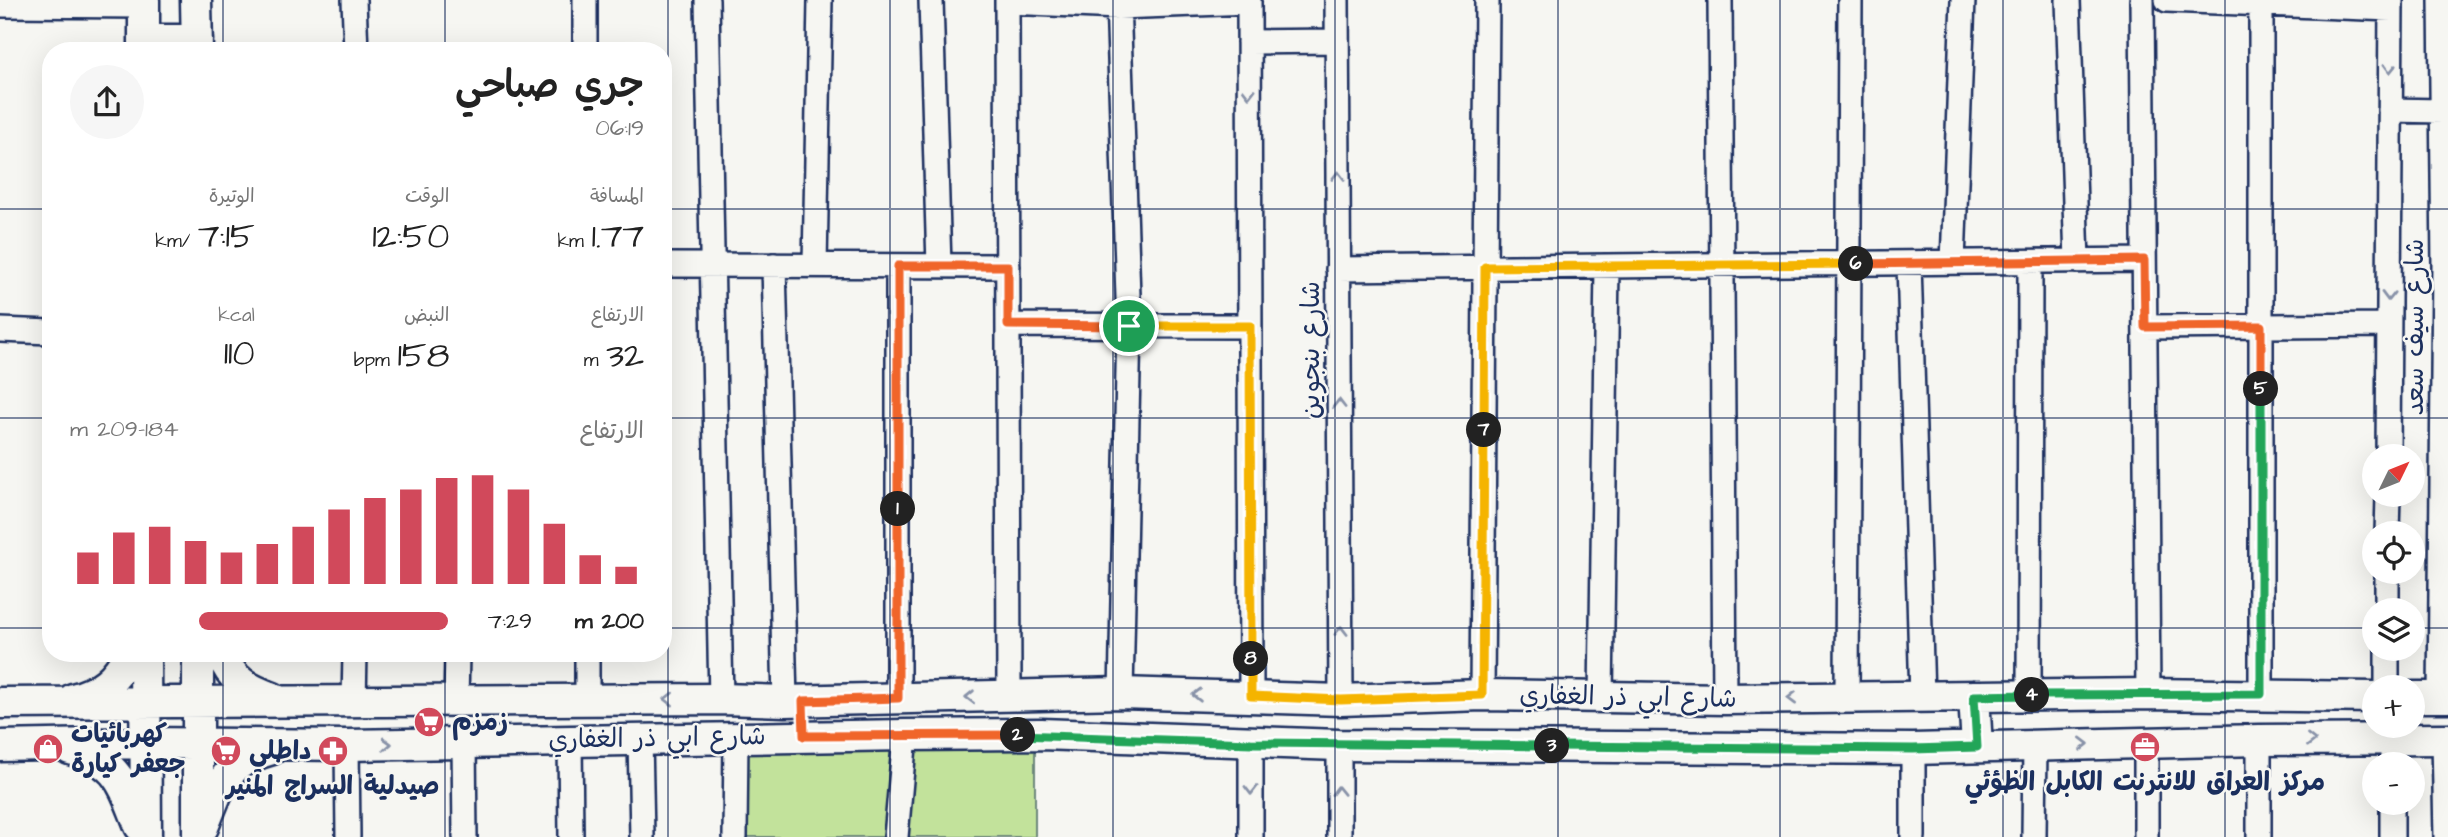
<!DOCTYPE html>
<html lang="ar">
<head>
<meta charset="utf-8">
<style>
  :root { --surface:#fff; --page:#f6f6f6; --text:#222; --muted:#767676; --accent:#d1495b }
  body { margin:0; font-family:"Architects Daughter","Playpen Sans Arabic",sans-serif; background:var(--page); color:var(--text); direction:rtl; height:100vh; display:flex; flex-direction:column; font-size:26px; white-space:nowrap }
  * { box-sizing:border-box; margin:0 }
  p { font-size:23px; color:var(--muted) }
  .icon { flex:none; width:38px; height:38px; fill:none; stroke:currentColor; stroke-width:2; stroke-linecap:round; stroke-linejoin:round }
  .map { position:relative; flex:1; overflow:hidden; direction:ltr }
  .side { position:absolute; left:42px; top:42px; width:630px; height:620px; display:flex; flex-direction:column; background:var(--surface); border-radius:28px; box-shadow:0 7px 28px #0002; direction:rtl }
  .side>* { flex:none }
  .needle { width:46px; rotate:47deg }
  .buttons { position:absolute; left:2362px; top:444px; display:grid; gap:14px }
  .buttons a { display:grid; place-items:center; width:63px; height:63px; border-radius:50%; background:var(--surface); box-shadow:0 7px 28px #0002; font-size:35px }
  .pin { position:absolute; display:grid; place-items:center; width:60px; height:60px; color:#fff; margin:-30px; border:4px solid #fff; border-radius:50%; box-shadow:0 2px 7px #0007 }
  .km { position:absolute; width:35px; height:35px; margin:-18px; border-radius:50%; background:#222; color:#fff; font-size:19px; line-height:35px; text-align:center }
  .round { display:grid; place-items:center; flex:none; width:74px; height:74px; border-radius:37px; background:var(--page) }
  .summary { display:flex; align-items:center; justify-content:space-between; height:119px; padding:0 28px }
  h1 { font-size:38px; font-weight:600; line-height:52px }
  .figures { display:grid; grid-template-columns:repeat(3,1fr); gap:10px; height:119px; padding:7px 28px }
  .figures div { display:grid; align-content:center }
  .figures b { font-size:35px; font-weight:600 }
  .figures small { font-size:19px; font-weight:400 }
  .figures p { font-size:19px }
  .chart { height:196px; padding:14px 28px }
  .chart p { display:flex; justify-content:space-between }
  .chart svg { width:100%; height:126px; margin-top:7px; stroke:var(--accent); stroke-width:6 }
  ul { padding:0 28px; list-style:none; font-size:23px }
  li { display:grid; grid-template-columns:112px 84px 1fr; align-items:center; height:52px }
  li i { height:18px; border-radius:9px; background:var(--accent) }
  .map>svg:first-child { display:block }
</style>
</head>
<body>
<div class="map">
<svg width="2448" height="837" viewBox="0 0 2448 837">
  <rect width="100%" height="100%" fill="#f6f6f2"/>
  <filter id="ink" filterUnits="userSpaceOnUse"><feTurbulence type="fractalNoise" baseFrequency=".0143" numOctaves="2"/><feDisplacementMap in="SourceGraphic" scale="14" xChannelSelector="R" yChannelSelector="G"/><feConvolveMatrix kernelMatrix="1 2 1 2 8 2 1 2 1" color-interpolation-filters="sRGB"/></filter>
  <g filter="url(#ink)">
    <!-- green -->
    <path fill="#c2e29b" stroke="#6e887c" stroke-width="2" d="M 734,744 L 1035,745 L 1035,837 L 734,837 Z"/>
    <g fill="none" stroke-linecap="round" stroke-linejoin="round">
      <!-- minor casing -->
      <g stroke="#1b2f5e" stroke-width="28">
        <path id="minor" d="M 354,0 L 356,51
          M 585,0 L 585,51
          M 707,0 L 721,699
          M 931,0 L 939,266
          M 1007,0 L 1009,697
          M 1118,0 L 1129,326 L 1121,693
          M 1249,0 L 1251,696
          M 1337,0 L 1341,700
          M 1720,0 L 1725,699
          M 2068,0 L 2077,261
          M 2142,0 L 2148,694
          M 2167,0 L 2391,9
          M 1007,2 L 1118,7 L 1249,2
          M 0,5 L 144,6
          M 1249,42 L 1337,41
          M 2390,110 L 2442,111
          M 1953,262 L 1963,0
          M 1909,263 L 1922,697
          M 663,265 L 1008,266
          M 774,265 L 785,701
          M 815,265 L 820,0
          M 898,266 L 898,698
          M 1338,269 L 2144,260
          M 1008,325 L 1250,326
          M 2145,327 L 2388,325
          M 0,330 L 51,332
          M 2388,457 L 2391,0
          M 2387,534 L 2388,495
          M 2387,611 L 2387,572
          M 587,653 L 587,700
          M 2387,688 L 2387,649
          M 2261,694 L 2261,0
          M 1482,695 L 1487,0
          M 2029,695 L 2030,262
          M 2440,697 L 2444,265 L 2441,0
          M 1601,698 L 1607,266
          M 1847,698 L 1850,0
          M 354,702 L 355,653
          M 456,702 L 457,653
          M 640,738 L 642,837
          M 570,739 L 571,837
          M 2444,739 L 2446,837
          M 464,742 L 465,837
          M 347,745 L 348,837
          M 1339,745 L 1339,837
          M 1913,749 L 1913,837
          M 2392,765 L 2392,740
          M 735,837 L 736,737
          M 896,837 L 905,735
          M 1251,837 L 1251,743
          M 2034,837 L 2035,744
          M 2146,837 L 2146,743
          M 2259,837 L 2259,740
          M 2392,837 L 2392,803"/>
      </g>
      <!-- major casing -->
      <g stroke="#1b2f5e" stroke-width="35">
        <path id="major" d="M 144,0 L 144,51
          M 196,0 L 197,51
          M 144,40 L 197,40
          M 145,653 L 146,837
          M 198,653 L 198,837
          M 221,653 C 231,680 247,689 273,698
          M 1974,696 L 1977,747
          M 2413,697 L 2448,697
          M 73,699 C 100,692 117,679 129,653
          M 0,703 L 721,699 L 785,701 L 1121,693 L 1341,700 L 1482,695 L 1725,699 L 2148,694 L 2375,697
          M 0,746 L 146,743 L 347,745 L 905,735 L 1041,734 L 1339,745 L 1913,749 L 2259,740 L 2448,739
          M 70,749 C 119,762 122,782 140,826
          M 203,827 C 220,785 224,762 272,749"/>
      </g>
      <!-- minor -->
      <use href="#minor" stroke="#f6f6f2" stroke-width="23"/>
      <!-- major -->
      <use href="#major" stroke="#f6f6f2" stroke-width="30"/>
    </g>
    <!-- one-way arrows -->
    <defs><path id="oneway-chevron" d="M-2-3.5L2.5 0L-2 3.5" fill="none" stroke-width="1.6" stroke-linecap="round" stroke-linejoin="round" transform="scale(1.75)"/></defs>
    <g stroke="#8892a8">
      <use href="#oneway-chevron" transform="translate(2390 68) rotate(91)"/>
      <use href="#oneway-chevron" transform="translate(1249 93) rotate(90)"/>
      <use href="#oneway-chevron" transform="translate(1338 176) rotate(-90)"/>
      <use href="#oneway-chevron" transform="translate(2388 296) rotate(91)"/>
      <use href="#oneway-chevron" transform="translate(1339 404) rotate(-90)"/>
      <use href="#oneway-chevron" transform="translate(1341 631) rotate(-90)"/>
      <use href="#oneway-chevron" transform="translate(1197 695) rotate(-179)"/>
      <use href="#oneway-chevron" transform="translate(970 697) rotate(179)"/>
      <use href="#oneway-chevron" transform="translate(1792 698) rotate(179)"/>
      <use href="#oneway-chevron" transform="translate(669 699) rotate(180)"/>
      <use href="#oneway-chevron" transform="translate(2311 740)"/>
      <use href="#oneway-chevron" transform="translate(387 744) rotate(-2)"/>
      <use href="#oneway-chevron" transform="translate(2084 744) rotate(-1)"/>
      <use href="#oneway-chevron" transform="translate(1251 790) rotate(90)"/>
      <use href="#oneway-chevron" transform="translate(1338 791) rotate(-91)"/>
    </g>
  </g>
  <g fill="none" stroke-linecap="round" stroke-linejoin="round" filter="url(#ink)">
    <!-- split-1 casing -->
    <g stroke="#fff" stroke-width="14">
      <path id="split-1" d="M 898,509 L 898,266 L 1008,266 L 1008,325 L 1129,326"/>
    </g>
    <!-- split-2 casing -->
    <g stroke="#fff" stroke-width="14">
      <path id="split-2" d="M 898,509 L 898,698 L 803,701 L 804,736 L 1018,735"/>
    </g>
    <!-- split-3 casing -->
    <g stroke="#fff" stroke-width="14">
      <path id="split-3" d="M 1018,735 L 1251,743 L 1552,746"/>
    </g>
    <!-- split-4 casing -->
    <g stroke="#fff" stroke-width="14">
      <path id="split-4" d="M 1552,746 L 1913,749 L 1977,747 L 1974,696 L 2032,695"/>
    </g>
    <!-- split-5 casing -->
    <g stroke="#fff" stroke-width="14">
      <path id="split-5" d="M 2032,695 L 2261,694 L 2261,389"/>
    </g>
    <!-- split-6 casing -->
    <g stroke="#fff" stroke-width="14">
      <path id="split-6" d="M 1856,264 L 2144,260 L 2145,327 L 2261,326 L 2261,389"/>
    </g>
    <!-- split-7 casing -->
    <g stroke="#fff" stroke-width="14">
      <path id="split-7" d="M 1484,430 L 1485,267 L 1856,264"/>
    </g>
    <!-- split-8 casing -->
    <g stroke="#fff" stroke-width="14">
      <path id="split-8" d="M 1251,659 L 1251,696 L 1341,700 L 1482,695 L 1484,430"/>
    </g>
    <!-- split-9 casing -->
    <g stroke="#fff" stroke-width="14">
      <path id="split-9" d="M 1129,326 L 1250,326 L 1251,659"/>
    </g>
    <!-- split-1 -->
    <use href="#split-1" stroke="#f0652b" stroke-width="9"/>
    <!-- split-2 -->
    <use href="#split-2" stroke="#f0652b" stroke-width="9"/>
    <!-- split-3 -->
    <use href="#split-3" stroke="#22a559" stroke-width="9"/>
    <!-- split-4 -->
    <use href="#split-4" stroke="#22a559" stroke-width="9"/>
    <!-- split-5 -->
    <use href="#split-5" stroke="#22a559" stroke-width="9"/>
    <!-- split-6 -->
    <use href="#split-6" stroke="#f0652b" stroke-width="9"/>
    <!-- split-7 -->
    <use href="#split-7" stroke="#f5b400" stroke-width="9"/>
    <!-- split-8 -->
    <use href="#split-8" stroke="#f5b400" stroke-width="9"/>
    <!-- split-9 -->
    <use href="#split-9" stroke="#f5b400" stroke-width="9"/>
  </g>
  <!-- grid -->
  <path fill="none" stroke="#1b2f5e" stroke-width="2" stroke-opacity="0.55" d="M 223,0 L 223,51M 445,0 L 445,51M 668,0 L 668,837M 890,0 L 890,837M 1113,0 L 1113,837M 1335,0 L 1335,837M 1558,0 L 1558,837M 1780,0 L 1780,837M 2003,0 L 2003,837M 2225,0 L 2225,837M 0,209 L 51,209M 663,209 L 2448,209M 0,418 L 51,418M 663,418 L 2448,418M 0,628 L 51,628M 663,628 L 2375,628M 2413,628 L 2448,628M 223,653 L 223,837M 445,653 L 445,837"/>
  <!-- icons -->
  <defs>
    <g id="supermarket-disc" transform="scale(1.575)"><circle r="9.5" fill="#d1495b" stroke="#f6f6f2"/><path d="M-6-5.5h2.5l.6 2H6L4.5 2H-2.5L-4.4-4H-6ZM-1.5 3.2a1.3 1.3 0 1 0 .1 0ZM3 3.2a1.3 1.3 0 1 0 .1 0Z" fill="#fff"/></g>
    <g id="office-disc" transform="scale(1.575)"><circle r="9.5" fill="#d1495b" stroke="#f6f6f2"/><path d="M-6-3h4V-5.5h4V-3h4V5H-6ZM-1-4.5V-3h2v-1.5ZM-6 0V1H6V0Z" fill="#fff"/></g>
    <g id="shop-disc" transform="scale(1.575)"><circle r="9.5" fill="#d1495b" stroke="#f6f6f2"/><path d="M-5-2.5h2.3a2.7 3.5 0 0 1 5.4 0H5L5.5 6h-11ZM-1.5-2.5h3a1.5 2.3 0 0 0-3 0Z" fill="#fff"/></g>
    <g id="pharmacy-disc" transform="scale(1.575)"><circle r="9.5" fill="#d1495b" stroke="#f6f6f2"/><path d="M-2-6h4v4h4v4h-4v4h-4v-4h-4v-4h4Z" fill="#fff"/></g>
  </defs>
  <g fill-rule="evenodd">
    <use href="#supermarket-disc" x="429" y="722"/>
    <use href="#office-disc" x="2145" y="747"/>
    <use href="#shop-disc" x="48" y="749"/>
    <use href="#supermarket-disc" x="226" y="751"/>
    <use href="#pharmacy-disc" x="333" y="751"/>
  </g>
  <g text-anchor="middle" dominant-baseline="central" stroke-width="5" stroke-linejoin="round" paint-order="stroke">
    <!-- street labels -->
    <g font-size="26" fill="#1b2f5e" stroke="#f6f6f2">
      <text transform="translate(2415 327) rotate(-90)">شارع سيف سعد</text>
      <text transform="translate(1311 350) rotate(-90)">شارع بنجوين</text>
      <text transform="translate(1628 697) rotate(1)">شارع ابي ذر الغفاري</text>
      <text transform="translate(657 738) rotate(-1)">شارع ابي ذر الغفاري</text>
    </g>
    <!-- poi labels -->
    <g font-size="26" font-weight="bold" fill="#1b2f5e" stroke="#f6f6f2" text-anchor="start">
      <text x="452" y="722">زمزم</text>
      <text x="71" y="734">كهربائيات<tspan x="71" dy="30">جعفر كيارة</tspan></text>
      <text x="249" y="751">داطلي</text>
      <text x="2145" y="782" text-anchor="middle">مركز العراق للانترنت الكابل الظؤئي</text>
      <text x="333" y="786" text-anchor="middle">صيدلية السراج المنير</text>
    </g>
  </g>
</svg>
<div class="buttons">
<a><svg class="needle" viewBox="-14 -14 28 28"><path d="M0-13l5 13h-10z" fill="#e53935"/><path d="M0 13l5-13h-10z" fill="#767676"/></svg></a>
<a><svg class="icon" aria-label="locate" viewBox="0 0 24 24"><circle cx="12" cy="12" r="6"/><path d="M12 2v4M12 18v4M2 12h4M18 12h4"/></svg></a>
<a><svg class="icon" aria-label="layers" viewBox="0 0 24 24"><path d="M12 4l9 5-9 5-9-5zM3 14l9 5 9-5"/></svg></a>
<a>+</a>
<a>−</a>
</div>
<div class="pin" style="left:1129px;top:326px;background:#1e9e55"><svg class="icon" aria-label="arrive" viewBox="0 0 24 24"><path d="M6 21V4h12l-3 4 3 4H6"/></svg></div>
<b class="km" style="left:898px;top:509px">1</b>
<b class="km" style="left:1018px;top:735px">2</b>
<b class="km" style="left:1552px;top:746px">3</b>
<b class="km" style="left:2032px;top:695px">4</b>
<b class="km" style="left:2261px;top:389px">5</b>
<b class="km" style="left:1856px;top:264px">6</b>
<b class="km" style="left:1484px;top:430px">7</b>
<b class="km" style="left:1251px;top:659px">8</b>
<section class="side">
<div class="summary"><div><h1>جري صباحي</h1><p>06:19</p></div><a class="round"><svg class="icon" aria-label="share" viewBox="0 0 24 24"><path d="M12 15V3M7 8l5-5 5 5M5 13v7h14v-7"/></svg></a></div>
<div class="figures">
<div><p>المسافة</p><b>1.77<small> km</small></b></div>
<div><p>الوقت</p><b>12:50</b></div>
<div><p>الوتيرة</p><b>7:15<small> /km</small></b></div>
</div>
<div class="figures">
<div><p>الارتفاع</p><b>32<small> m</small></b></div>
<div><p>النبض</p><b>158<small> bpm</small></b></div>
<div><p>kcal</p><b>110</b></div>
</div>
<div class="chart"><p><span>الارتفاع</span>184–209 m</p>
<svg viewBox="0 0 160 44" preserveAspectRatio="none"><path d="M5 44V33M15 44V26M25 44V24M35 44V29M45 44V33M55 44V30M65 44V24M75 44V18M85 44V14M95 44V11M105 44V7M115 44V6M125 44V11M135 44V23M145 44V34M155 44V38"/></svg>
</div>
<ul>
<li><b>200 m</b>7:29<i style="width:66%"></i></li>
</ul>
</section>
</div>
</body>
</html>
